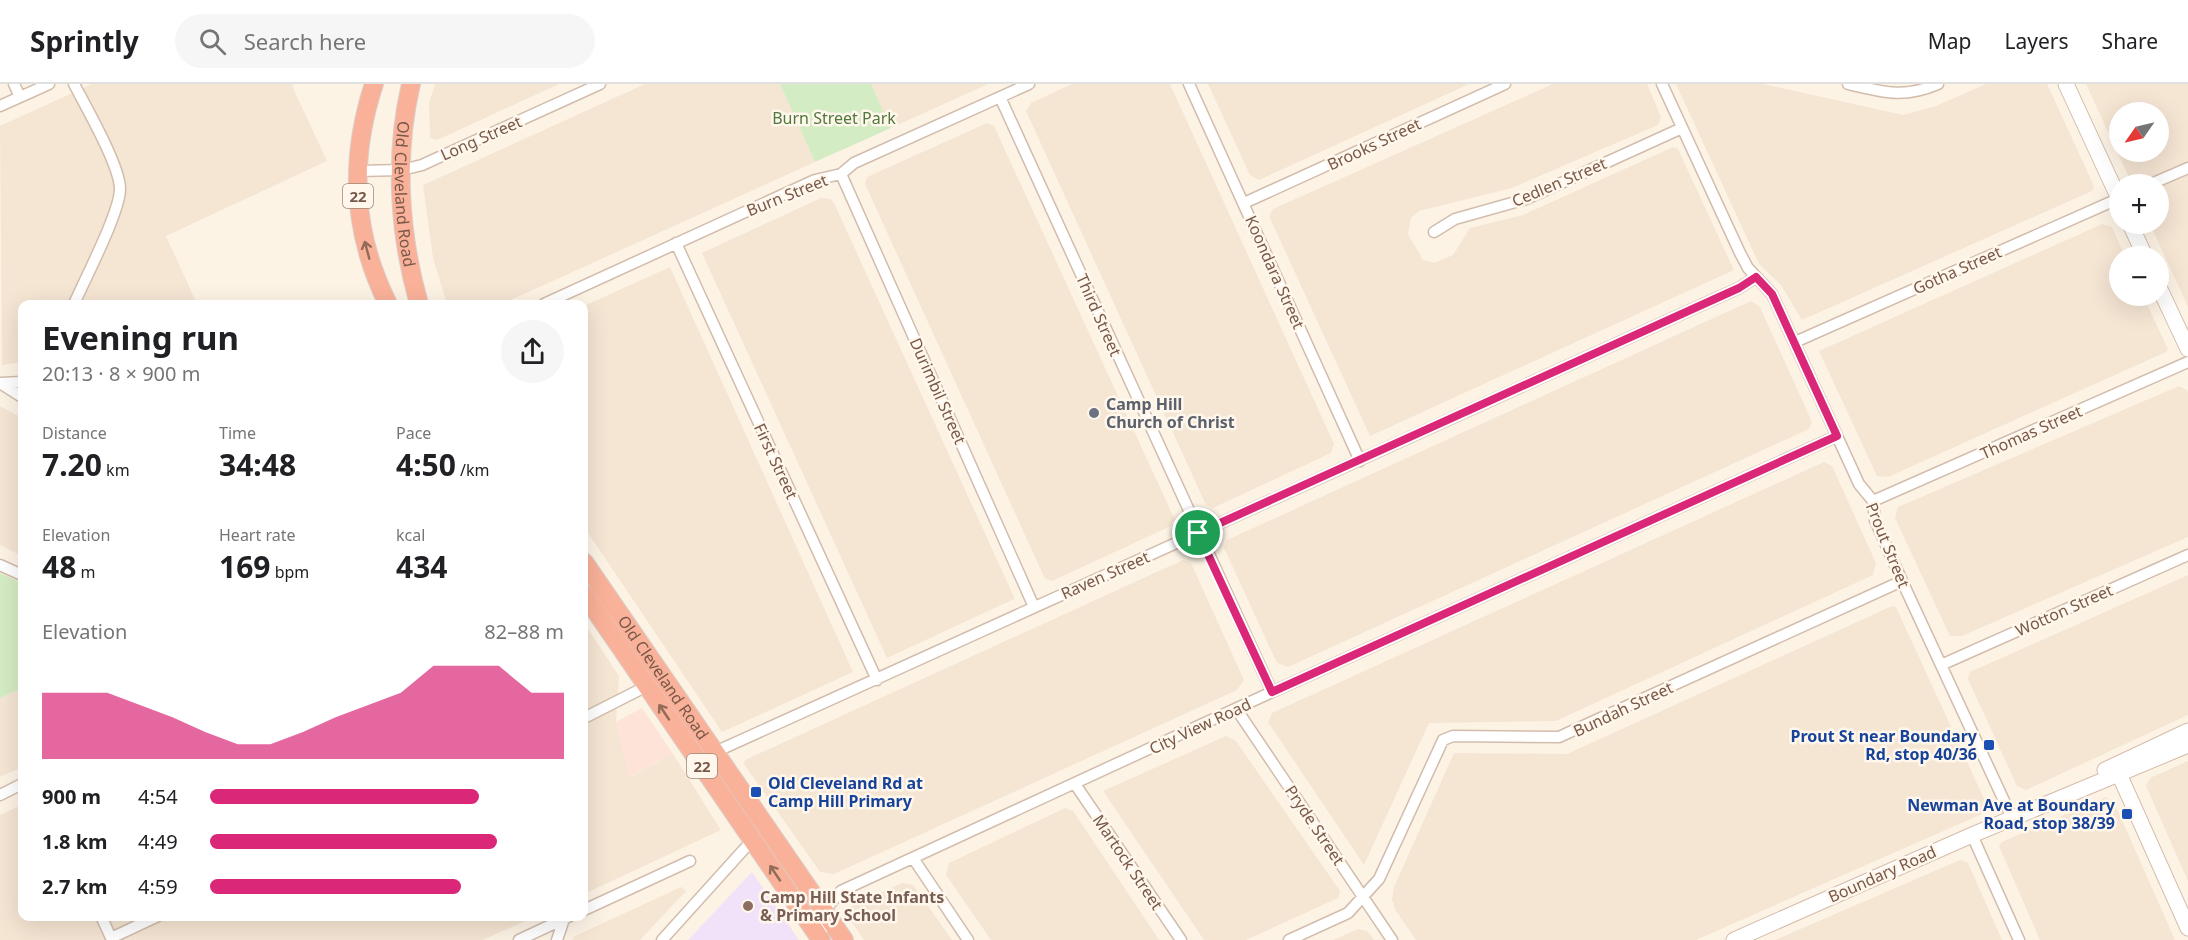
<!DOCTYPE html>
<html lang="en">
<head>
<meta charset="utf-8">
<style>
  :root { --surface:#fff; --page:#f6f6f6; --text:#202124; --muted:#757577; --line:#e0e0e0; --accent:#db2777 }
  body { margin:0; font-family:"Noto Sans",sans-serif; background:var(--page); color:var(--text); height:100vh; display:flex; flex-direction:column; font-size:22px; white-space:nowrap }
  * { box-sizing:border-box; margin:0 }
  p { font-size:20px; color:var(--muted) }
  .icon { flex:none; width:33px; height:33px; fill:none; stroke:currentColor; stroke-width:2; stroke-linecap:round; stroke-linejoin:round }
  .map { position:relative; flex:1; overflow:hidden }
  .details { position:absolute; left:18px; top:216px; width:570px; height:621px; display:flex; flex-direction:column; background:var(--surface); border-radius:12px; box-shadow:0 6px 24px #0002 }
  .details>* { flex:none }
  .needle { width:39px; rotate:236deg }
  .controls { position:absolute; left:2109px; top:18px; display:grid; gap:12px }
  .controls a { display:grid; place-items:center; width:60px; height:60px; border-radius:50%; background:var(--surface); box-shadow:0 6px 24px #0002; font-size:30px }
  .pin { position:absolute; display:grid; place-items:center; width:51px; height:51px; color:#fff; margin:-26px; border:3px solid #fff; border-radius:50%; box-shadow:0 2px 6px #0007 }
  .round { display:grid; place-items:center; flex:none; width:63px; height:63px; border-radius:32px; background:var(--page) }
  .headline { display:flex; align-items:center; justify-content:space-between; height:102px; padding:0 24px }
  h1 { font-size:33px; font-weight:700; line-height:45px }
  .figures { display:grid; grid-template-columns:repeat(3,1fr); gap:9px; height:102px; padding:6px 24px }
  .figures div { display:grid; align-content:center }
  .figures b { font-size:30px; font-weight:700 }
  .figures small { font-size:16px; font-weight:400 }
  .figures p { font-size:16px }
  .chart { height:168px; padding:12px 24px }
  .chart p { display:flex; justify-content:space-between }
  .chart svg { width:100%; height:108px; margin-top:6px; fill:var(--accent); opacity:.7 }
  ul { padding:0 24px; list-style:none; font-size:20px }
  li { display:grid; grid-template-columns:96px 72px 1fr; align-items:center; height:45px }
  li i { height:15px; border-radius:8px; background:var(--accent) }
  header { display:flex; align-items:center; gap:36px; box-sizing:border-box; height:84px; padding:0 30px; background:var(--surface); border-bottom:2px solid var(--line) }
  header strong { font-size:28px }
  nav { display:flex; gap:33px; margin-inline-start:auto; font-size:21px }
  .search { width:420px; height:54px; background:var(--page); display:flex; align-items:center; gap:15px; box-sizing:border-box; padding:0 21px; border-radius:33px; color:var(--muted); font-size:22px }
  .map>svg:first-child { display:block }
</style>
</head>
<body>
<header>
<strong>Sprintly</strong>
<div class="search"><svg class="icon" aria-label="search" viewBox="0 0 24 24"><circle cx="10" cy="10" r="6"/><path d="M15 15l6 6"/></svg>Search here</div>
<nav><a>Map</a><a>Layers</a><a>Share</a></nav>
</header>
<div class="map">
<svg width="2188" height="856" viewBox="0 0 2188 856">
  <rect width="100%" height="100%" fill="#fdf3e5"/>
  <!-- residential -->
  <path fill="#f5e5d3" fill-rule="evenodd" d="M 92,0 L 294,0 L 292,2 L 327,77 L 166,152 L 197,220 L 22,220 L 22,278 L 2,281 L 0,42 Z
    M 435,0 L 559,0 L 437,56 L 430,54 L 429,19 Z
    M 645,0 L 780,0 L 815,78 L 502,220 L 447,220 L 433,174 L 423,101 Z
    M 871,0 L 988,0 L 891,44 Z
    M 1072,0 L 1170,0 L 1334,360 L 1331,369 L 1213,424 L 1206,421 L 1026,27 L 1031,19 Z
    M 1208,0 L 1469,0 L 1259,96 L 1250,91 Z
    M 1553,0 L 1647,0 L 1661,33 L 1658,41 L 1512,104 L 1419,127 L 1411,134 L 1408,150 L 1423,176 L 1434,179 L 1453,171 L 1470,144 L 1523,131 L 1673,63 L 1678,65 L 1734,186 L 1370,352 L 1269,132 L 1273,125 Z
    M 1676,0 L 1763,0 L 1903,31 L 1936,22 L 1986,0 L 2047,0 L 2094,102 L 2092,107 L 1802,236 L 1781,201 L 1759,180 Z
    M 2086,0 L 2188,0 L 2188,223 L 2150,140 L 2158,140 L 2158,100 L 2132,100 ZM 2120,28 L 2158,28 L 2158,68 L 2120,68 Z
    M 987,39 L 994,42 L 1174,434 L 1171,442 L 1052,497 L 1045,495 L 865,100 L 867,93 Z
    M 821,114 L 830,115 L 834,119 L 1014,513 L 1014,515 L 887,574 L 702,169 Z
    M 2102,140 L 2112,143 L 2125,172 L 2120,172 L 2120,212 L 2143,212 L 2168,265 L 2166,268 L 1888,393 L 1877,392 L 1819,267 Z
    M 670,183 L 853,588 L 722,648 L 584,443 L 584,222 Z
    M 1751,217 L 1760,223 L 1812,338 L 1809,345 L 1288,583 L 1277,579 L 1224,464 L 1227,456 Z
    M 2179,302 L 2188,307 L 2188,453 L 1962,552 L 1950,552 L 1895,434 L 1898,423 Z
    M 0,322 L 22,334 L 22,472 L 0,461 Z
    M 1824,378 L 1832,382 L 1876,479 L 1873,491 L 1556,637 L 1429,639 L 1364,781 L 1268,638 L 1272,629 Z
    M 1183,476 L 1191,479 L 1244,596 L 1237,606 L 834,790 L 820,788 L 744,680 L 745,676 Z
    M 2188,491 L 2188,631 L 2026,706 L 2017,702 L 1968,595 L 1970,588 Z
    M 1892,522 L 1896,523 L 1986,719 L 1982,730 L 1696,856 L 1416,856 L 1396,827 L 1392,816 L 1394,803 L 1454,669 L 1567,670 Z
    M 584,539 L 619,592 L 616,638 L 630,693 L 673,670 L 721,746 L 584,810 Z
    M 22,604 L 22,683 L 0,693 L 0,614 Z
    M 1226,652 L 1236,657 L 1340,807 L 1338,814 L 1246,856 L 1204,856 L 1103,707 Z
    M 2188,677 L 2188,797 L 2146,702 L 2150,694 Z
    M 2105,713 L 2114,718 L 2175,856 L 2040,856 L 1999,762 L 2002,758 Z
    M 22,721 L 22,832 L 534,833 L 483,856 L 0,856 L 0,731 Z
    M 1065,724 L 1073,727 L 1159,856 L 991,856 L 946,791 L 949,779 Z
    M 1960,776 L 1968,779 L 2002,856 L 1775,856 Z
    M 902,799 L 913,801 L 952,856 L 864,856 L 848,833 L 849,823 Z
    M 681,803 L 686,807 L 640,856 L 572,856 L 573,853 Z
    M 1358,845 L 1367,847 L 1374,856 L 1333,856 Z"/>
  <!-- commercial -->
  <path fill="#fee3d8" d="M 642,624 L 673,670 L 629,693 L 616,638 Z"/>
  <!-- education -->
  <path fill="#f1e2fa" d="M 752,788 L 799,856 L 688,856 Z"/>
  <!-- green -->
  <path fill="#d4ecc3" d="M 780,0 L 871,0 L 891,44 L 815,78 Z
    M 0,489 L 22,499 L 22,604 L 0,614 Z"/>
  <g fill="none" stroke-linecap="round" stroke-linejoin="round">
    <!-- street casing -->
    <g stroke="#d2bdad" stroke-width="13">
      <path id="street" d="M 14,0 L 20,13
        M 74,0 C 86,23 120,82 120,105 C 120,128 85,195 74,220
        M 1189,0 L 1360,377
        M 1662,0 L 1740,169 L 1748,184 L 1772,210 L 1859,400 L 1873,417 L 1875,436 L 1902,497 L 2012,734
        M 1848,0 C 1883,8 1903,15 1938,0
        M 1000,13 L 1272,608
        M 0,22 L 49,0
        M 357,87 L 402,86 L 422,81 L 600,0
        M 841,90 L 1034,523
        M 2151,100 L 2188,84
        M 1244,119 L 1505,0
        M 1434,148 L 1455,135 L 1526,115 L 1682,44
        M 676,159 L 877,596
        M 544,220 L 815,96 L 841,90 L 854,79 L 1029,0
        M 1795,258 L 2120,114
        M 0,299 L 22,313
        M 0,299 L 22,298
        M 1873,417 L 2188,278
        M 0,481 L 22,491
        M 1941,581 L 2188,471
        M 1237,626 L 1392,856
        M 584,634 L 647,602
        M 715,668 L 1739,204 L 1756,193
        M 1075,700 L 1181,856
        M 0,711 L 22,700
        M 1972,751 L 2019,856
        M 913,774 L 968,856
        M 584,826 L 690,777
        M 101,832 L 112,856
        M 111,854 L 158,832
        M 820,854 L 829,821 L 841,807 L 1272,608 L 1837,352
        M 519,856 L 570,832
        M 557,856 L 564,835
        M 662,856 L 755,753
        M 1289,856 L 1348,829 L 1379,795 L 1443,656 L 1453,652 L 1559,653 L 1902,497"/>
    </g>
    <!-- secondary casing -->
    <g stroke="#d5bdab" stroke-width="17">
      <path id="secondary" d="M 2066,0 L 2120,117
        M 2130,140 L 2145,172
        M 2158,201 L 2188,265
        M 2105,686 L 2188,647
        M 2119,690 L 2188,844
        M 1734,856 L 1972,751 L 2188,661"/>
    </g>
    <!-- highway casing -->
    <g stroke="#d9d1cc" stroke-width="20">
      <g id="highway">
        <path d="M 374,0 C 349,76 352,148 388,220"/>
        <path id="s1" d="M 411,0 C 394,72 399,150 419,220"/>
        <path id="s2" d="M 584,478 L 844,856"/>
        <path d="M 584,510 L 821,856"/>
      </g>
    </g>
    <!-- street -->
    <use href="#street" stroke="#fff" stroke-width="10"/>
    <!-- secondary -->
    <use href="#secondary" stroke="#fff" stroke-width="15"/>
    <!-- highway -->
    <use href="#highway" stroke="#fab199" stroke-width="18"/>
  </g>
  <!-- one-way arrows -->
  <defs><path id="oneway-shaft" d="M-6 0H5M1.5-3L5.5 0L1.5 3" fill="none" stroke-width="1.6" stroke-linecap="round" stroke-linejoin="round" transform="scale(1.5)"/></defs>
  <g stroke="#926b59">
    <use href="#oneway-shaft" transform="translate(367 166) rotate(-105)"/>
    <use href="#oneway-shaft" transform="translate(664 628) rotate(-124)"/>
    <use href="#oneway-shaft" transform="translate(775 789) rotate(-124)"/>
  </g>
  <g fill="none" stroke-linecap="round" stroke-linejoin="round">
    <!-- route casing -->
    <g stroke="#fff" stroke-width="12">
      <path id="route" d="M 1756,193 L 1772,210 L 1837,352 L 1272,608 L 1198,449 L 1739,204 Z"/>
    </g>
    <!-- route -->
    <use href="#route" stroke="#db2777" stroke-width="8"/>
  </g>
  <!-- markers -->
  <circle fill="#6b7280" stroke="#fff7ec" stroke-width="2" cx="1094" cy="329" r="6"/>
  <g fill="#1a4fb4" stroke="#fff7ec" stroke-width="2">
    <rect x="1983" y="655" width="12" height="12" rx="3"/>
    <rect x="750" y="702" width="12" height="12" rx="3"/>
    <rect x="2121" y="724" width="12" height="12" rx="3"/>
  </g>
  <circle fill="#8d6e63" stroke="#fff7ec" stroke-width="2" cx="748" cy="822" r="6"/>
  <g text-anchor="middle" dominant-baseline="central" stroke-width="5" stroke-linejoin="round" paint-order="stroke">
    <!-- shield labels -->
    <g fill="#fff7ec" stroke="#a0887a" stroke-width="1.5">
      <rect x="343" y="100" width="30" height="24" rx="4.5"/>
      <rect x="687" y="670" width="30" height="24" rx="4.5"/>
    </g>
    <g font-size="15" font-weight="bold" fill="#785949">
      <text x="358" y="112">22</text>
      <text x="702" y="682">22</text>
    </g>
    <!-- park labels -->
    <g font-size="16" fill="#50783d" stroke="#fff7ec">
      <text x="834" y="34">Burn Street Park</text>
    </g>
    <!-- street labels -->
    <g font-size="16" fill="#785949" stroke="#fff7ec">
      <text transform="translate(481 54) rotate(-24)">Long Street</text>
      <text transform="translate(1374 60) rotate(-25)">Brooks Street</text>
      <text transform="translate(1559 98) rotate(-23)">Cedlen Street</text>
      <text stroke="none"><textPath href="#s1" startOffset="111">Old Cleveland Road</textPath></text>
      <text transform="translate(787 111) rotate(-22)">Burn Street</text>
      <text transform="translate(1957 186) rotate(-24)">Gotha Street</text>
      <text transform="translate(1275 188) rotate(66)">Koondara Street</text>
      <text transform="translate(1099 231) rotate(66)">Third Street</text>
      <text transform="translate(938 307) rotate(66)">Durimbil Street</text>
      <text transform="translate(2031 348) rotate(-24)">Thomas Street</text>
      <text transform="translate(776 377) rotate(65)">First Street</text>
      <text transform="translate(1888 461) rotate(68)">Prout Street</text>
      <text transform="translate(1105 491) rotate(-24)">Raven Street</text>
      <text transform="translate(2064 526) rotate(-24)">Wotton Street</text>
      <text stroke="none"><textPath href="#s2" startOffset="140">Old Cleveland Road</textPath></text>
      <text transform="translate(1623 625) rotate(-25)">Bundah Street</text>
      <text transform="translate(1200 642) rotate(-25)">City View Road</text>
      <text transform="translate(1315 741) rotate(56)">Pryde Street</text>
      <text transform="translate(1128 778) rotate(56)">Martock Street</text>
      <text transform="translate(1882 790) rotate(-24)">Boundary Road</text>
    </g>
    <!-- worship labels -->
    <g font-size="16" font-weight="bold" fill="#5b616d" stroke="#fff7ec" text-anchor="start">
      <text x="1106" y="320">Camp Hill<tspan x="1106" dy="18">Church of Christ</tspan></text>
    </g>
    <!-- transit labels -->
    <g font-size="16" font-weight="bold" fill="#164399" stroke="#fff7ec" text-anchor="end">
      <text x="1977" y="652">Prout St near Boundary<tspan x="1977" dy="18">Rd, stop 40/36</tspan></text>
      <text x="768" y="699" text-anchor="start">Old Cleveland Rd at<tspan x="768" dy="18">Camp Hill Primary</tspan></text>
      <text x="2115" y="721">Newman Ave at Boundary<tspan x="2115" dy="18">Road, stop 38/39</tspan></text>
    </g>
    <!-- education labels -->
    <g font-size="16" font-weight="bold" fill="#785e54" stroke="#fff7ec" text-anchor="start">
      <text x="760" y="813">Camp Hill State Infants<tspan x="760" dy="18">&amp; Primary School</tspan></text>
    </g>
  </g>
</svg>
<div class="controls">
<a><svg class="needle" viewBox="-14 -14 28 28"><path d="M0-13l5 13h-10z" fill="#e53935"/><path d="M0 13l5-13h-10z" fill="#757577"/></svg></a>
<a>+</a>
<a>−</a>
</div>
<div class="pin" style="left:1198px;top:449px;background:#1e9e55"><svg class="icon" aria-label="arrive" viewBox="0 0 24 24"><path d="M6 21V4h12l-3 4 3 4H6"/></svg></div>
<section class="details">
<div class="headline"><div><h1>Evening run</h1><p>20:13 · 8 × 900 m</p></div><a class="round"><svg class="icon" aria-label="share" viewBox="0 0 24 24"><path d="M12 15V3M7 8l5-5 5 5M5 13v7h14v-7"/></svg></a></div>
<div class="figures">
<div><p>Distance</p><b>7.20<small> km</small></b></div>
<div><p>Time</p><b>34:48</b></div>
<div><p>Pace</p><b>4:50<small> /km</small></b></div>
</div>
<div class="figures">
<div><p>Elevation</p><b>48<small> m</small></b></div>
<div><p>Heart rate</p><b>169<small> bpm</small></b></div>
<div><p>kcal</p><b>434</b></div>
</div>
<div class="chart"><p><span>Elevation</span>82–88 m</p>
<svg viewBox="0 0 160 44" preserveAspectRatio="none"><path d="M0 44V17L10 17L20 17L30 22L40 27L50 33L60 38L70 38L80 33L90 27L100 22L110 17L120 6L130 6L140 6L150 17L160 17V44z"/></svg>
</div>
<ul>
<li><b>900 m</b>4:54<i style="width:76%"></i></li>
<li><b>1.8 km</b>4:49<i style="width:81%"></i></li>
<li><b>2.7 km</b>4:59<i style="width:71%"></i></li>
</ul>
</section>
</div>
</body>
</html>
